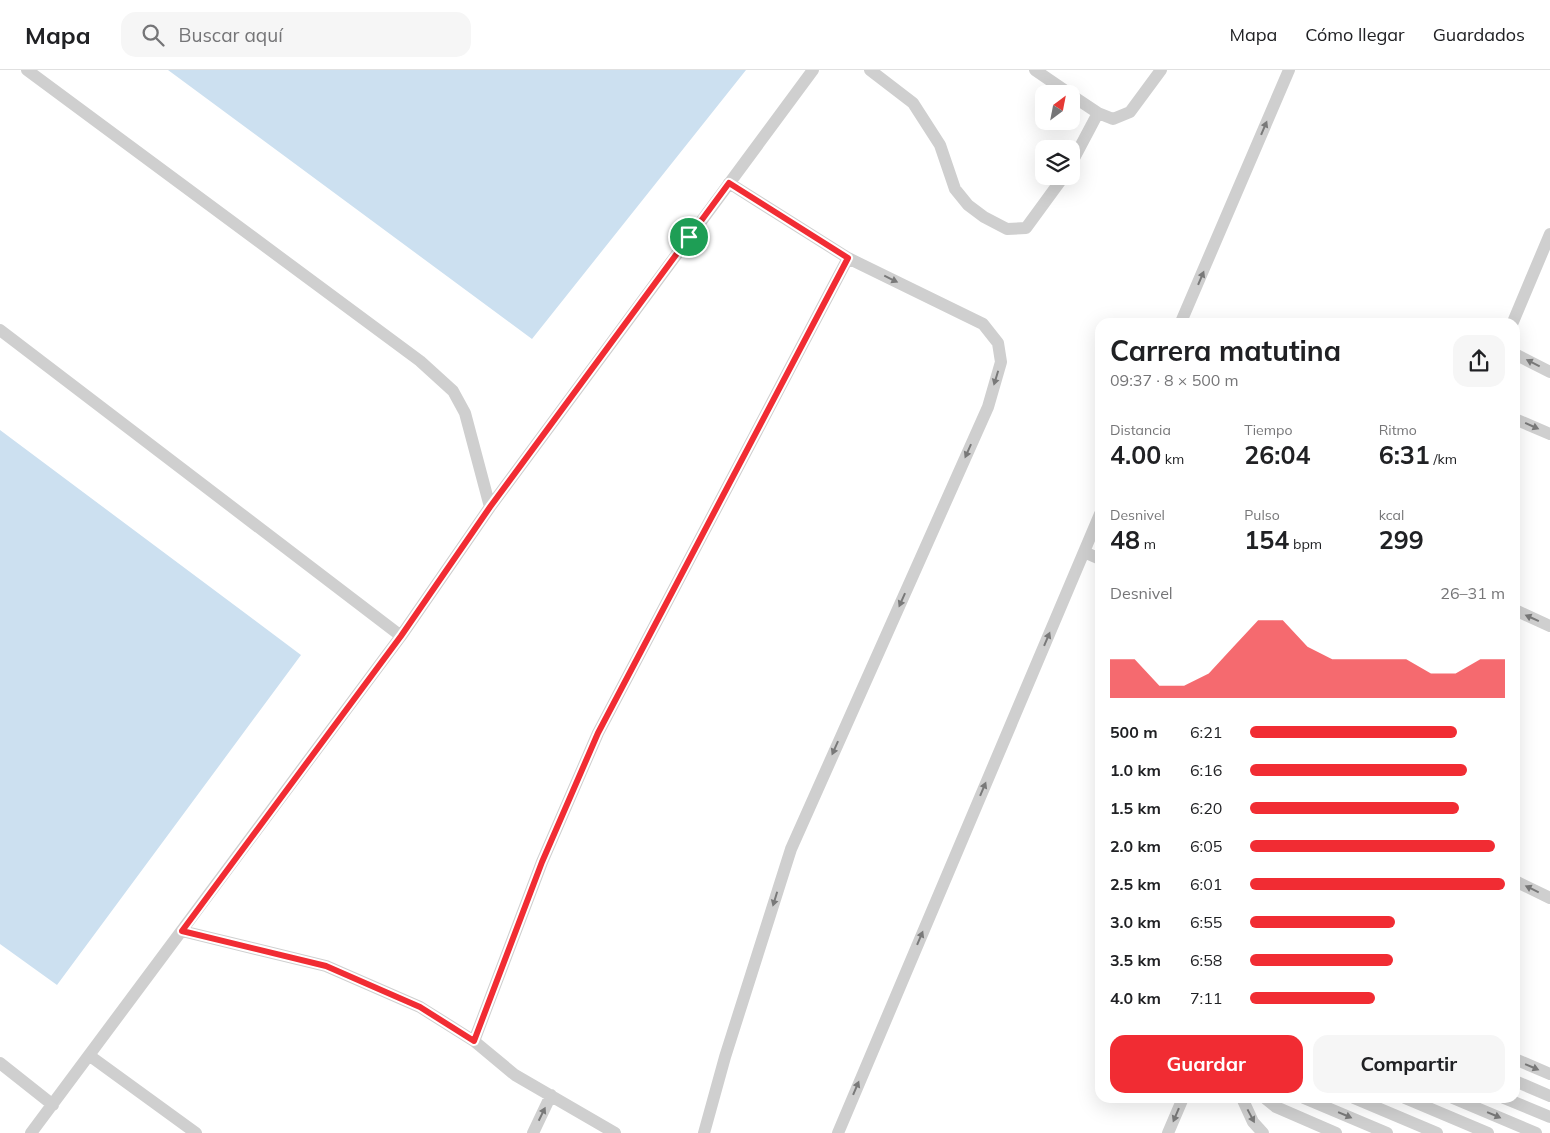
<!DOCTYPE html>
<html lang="es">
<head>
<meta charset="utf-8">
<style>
  :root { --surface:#fff; --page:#f6f6f6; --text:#202124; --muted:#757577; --line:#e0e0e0; --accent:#f12c33 }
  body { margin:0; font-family:Mulish,sans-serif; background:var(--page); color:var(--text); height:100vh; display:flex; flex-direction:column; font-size:19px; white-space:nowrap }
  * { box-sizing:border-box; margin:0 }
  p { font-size:16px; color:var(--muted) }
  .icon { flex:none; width:28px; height:28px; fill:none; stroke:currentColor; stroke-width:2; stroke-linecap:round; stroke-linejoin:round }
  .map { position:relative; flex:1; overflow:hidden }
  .side { position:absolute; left:1095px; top:248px; width:425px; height:785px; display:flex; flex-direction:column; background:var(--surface); border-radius:15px; box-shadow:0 5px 20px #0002 }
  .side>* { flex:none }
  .needle { width:32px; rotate:32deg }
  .fabs { position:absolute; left:1035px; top:15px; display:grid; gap:10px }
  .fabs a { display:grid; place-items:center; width:45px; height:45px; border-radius:10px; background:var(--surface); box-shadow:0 5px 20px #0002; font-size:25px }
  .pin { position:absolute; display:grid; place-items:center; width:42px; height:42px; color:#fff; margin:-21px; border:2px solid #fff; border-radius:50%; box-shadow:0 1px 5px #0007 }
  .round { display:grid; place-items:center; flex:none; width:52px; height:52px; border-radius:15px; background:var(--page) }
  .summary { display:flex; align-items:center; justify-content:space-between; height:85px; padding:0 15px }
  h1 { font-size:28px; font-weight:700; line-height:38px }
  .figures { display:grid; grid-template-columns:repeat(3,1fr); gap:8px; height:85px; padding:5px 15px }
  .figures div { display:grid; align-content:center }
  .figures b { font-size:25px; font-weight:700 }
  .figures small { font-size:14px; font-weight:400 }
  .figures p { font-size:14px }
  .chart { height:140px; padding:10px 15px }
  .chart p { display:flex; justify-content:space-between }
  .chart svg { width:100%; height:90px; margin-top:5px; fill:var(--accent); opacity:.7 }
  .primary-button { display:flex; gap:10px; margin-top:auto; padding:10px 15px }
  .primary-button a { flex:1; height:58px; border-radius:15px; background:var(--accent); color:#fff; font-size:20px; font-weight:700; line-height:58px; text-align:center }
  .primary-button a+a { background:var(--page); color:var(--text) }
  ul { padding:0 15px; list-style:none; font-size:16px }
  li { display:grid; grid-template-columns:80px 60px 1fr; align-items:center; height:38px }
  li i { height:12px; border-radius:6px; background:var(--accent) }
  header { display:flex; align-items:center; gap:30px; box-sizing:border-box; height:70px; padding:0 25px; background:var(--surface); border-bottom:1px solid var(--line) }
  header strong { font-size:24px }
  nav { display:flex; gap:28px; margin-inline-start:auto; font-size:18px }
  .search { width:350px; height:45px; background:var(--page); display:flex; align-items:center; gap:12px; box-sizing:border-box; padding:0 18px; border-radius:15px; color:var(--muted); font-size:19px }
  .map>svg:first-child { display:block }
</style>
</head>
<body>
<header>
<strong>Mapa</strong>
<div class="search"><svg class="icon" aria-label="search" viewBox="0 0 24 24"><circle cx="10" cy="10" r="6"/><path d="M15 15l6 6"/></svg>Buscar aquí</div>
<nav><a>Mapa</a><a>Cómo llegar</a><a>Guardados</a></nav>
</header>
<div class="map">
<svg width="1550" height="1063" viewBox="0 0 1550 1063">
  <rect width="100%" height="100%" fill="#fff"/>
  <!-- water -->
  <path fill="#cce0f0" d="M 168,0 L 746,0 L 532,269 Z
    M 0,360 L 301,585 L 57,915 L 0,874 Z"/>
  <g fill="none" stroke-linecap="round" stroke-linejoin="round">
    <!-- lane -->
    <path stroke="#cfcfcf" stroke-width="12" d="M 27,0 L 420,291 L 453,321 L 465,343 L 490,437
      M 870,0 L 913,33 L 940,75 L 955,119 L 968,135 L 984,147 L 1007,159 L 1026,158 L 1064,106
      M 1035,0 L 1070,24
      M 1071,25 L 1098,43 L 1071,94
      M 1098,43 L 1113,49 L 1130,42 L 1161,0
      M 1181,252 L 1289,0
      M 1513,252 L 1550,164
      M 0,260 L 401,566
      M 1515,284 L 1550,302
      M 1515,349 L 1550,364
      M 1084,482 L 1100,489
      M 1515,540 L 1550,556
      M 1515,811 L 1550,828
      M 182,861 L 326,896 L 420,937 L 474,971 L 515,1005 L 615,1063
      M 474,971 L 542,792 L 598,663 L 848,188
      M 90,986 L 196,1063
      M 1515,989 L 1550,1004
      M 0,993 L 53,1035
      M 1515,1011 L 1550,1026
      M 1242,1028 L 1253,1052 L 1263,1063
      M 1265,1028 L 1276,1037 L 1336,1063
      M 1304,1028 L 1387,1063
      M 1354,1028 L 1437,1063
      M 1405,1028 L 1488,1063
      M 1453,1028 L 1536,1063
      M 1504,1028 L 1550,1047
      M 31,1063 L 401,566 L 490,437 L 813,0
      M 533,1063 L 551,1025
      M 704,1063 L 725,987 L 791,779 L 988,337 L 1001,292 L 998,273 L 983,254 L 848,188 L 729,113
      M 838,1063 L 1100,444
      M 1168,1063 L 1183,1028"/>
  </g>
  <!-- one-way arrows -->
  <defs><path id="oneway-solid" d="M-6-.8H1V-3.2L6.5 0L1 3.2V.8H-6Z" transform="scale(1.25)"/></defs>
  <g fill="#797979">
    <use href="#oneway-solid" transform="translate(1264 58) rotate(-67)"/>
    <use href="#oneway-solid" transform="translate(1201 208) rotate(-67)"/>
    <use href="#oneway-solid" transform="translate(891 209) rotate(26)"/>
    <use href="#oneway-solid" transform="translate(1533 293) rotate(-153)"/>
    <use href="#oneway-solid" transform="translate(996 308) rotate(107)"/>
    <use href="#oneway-solid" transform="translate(1532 356) rotate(24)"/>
    <use href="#oneway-solid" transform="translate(968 381) rotate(114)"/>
    <use href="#oneway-solid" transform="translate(902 530) rotate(114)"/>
    <use href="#oneway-solid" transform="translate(1532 548) rotate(-156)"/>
    <use href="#oneway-solid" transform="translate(1047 569) rotate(-67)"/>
    <use href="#oneway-solid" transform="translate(835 678) rotate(114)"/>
    <use href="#oneway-solid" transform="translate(983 719) rotate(-67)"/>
    <use href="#oneway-solid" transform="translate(1532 819) rotate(-154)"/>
    <use href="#oneway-solid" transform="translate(775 829) rotate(107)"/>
    <use href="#oneway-solid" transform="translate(920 868) rotate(-67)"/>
    <use href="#oneway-solid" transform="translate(1532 997) rotate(23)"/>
    <use href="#oneway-solid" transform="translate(856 1018) rotate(-67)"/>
    <use href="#oneway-solid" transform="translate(542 1044) rotate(-64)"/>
    <use href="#oneway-solid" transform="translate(1176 1045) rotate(113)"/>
    <use href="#oneway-solid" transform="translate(1345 1045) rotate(23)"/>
    <use href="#oneway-solid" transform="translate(1494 1045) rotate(23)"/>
    <use href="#oneway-solid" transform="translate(1251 1046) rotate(62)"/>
  </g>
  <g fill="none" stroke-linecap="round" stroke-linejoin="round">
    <!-- route casing -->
    <g stroke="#fff" stroke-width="10">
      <path id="route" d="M 729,113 L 848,188 L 598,663 L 542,792 L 474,971 L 420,937 L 326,896 L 182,861 L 401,566 L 490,437 Z"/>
    </g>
    <!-- route -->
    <use href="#route" stroke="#f12c33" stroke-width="6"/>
  </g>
</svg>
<div class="fabs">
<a><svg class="needle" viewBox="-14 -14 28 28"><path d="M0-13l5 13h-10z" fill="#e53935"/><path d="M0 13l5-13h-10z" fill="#757577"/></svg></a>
<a><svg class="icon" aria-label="layers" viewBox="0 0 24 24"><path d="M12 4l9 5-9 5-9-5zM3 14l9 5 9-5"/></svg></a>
</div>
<div class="pin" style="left:689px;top:167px;background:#1e9e55"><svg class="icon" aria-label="arrive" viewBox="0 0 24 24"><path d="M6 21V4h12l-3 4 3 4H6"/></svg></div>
<section class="side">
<div class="summary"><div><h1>Carrera matutina</h1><p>09:37 · 8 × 500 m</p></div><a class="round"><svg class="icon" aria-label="share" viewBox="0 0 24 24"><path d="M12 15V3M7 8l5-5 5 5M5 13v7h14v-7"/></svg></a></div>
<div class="figures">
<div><p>Distancia</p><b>4.00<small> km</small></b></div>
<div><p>Tiempo</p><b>26:04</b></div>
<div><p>Ritmo</p><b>6:31<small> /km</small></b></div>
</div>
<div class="figures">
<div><p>Desnivel</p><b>48<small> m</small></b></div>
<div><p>Pulso</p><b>154<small> bpm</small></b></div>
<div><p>kcal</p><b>299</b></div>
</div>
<div class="chart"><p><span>Desnivel</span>26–31 m</p>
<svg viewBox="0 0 160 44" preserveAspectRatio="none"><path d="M0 44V25L10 25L20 38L30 38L40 32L50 19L60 6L70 6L80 19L90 25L100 25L110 25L120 25L130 32L140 32L150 25L160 25V44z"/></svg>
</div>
<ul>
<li><b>500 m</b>6:21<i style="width:81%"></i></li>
<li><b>1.0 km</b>6:16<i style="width:85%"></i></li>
<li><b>1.5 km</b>6:20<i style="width:82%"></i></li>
<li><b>2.0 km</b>6:05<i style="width:96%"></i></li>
<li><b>2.5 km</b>6:01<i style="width:100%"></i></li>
<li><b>3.0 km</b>6:55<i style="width:57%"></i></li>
<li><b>3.5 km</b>6:58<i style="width:56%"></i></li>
<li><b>4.0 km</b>7:11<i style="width:49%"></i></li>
</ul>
<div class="primary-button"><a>Guardar</a><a>Compartir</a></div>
</section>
</div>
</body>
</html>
